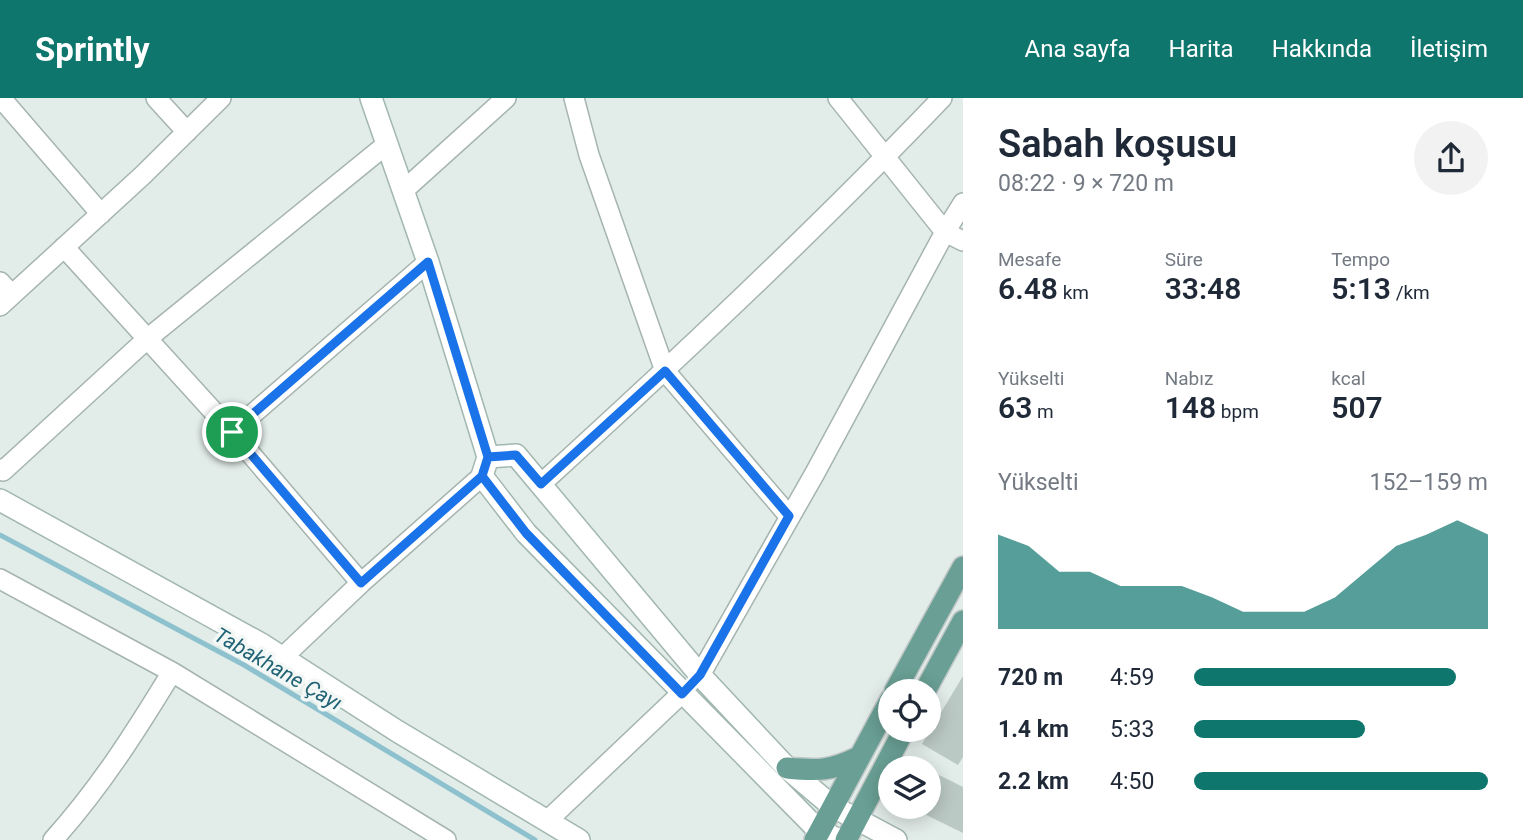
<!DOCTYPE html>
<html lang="tr">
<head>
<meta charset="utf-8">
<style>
  :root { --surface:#fff; --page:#f2f2f3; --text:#1f2937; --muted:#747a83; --accent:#0f766e }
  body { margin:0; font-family:Roboto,sans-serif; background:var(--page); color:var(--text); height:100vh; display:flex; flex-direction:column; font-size:26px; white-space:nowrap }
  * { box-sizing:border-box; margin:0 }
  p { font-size:23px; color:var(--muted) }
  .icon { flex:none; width:38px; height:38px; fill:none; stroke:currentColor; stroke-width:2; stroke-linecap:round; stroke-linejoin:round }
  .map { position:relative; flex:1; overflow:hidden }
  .drawer { display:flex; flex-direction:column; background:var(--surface); width:560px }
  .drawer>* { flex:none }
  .fabs { position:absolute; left:878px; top:581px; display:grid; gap:14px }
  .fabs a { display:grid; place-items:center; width:63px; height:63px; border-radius:50%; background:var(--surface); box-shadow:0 4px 18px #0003; font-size:35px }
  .pin { position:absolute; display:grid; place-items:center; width:60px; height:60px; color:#fff; margin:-30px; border:4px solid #fff; border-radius:50%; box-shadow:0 2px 7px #0007 }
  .round { display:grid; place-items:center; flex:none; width:74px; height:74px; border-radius:37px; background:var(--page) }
  .head { display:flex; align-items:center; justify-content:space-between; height:119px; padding:0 35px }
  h1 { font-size:38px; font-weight:600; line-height:52px }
  .stats { display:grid; grid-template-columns:repeat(3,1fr); gap:10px; height:119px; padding:7px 35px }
  .stats div { display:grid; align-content:center }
  .stats b { font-size:30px; font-weight:600 }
  .stats small { font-size:19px; font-weight:400 }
  .stats p { font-size:19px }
  .chart { height:196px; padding:14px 35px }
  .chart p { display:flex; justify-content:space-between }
  .chart svg { width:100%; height:126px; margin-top:7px; fill:var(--accent); opacity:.7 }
  ul { padding:0 35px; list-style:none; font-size:23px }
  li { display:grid; grid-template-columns:112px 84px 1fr; align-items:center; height:52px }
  li i { height:18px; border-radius:9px; background:var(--accent) }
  header { display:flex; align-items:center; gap:42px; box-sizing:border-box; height:98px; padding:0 35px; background:var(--accent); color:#fff }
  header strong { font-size:33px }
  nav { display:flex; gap:38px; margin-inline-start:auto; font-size:24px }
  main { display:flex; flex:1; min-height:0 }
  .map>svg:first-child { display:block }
</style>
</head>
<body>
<header>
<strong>Sprintly</strong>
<nav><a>Ana sayfa</a><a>Harita</a><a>Hakkında</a><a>İletişim</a></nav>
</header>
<main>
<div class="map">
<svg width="963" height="742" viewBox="0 0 963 742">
  <rect width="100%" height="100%" fill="#e2ece8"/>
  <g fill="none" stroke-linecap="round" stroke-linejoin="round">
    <!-- stream -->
    <path stroke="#8dc1ce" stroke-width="5" d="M 0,437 L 244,567 L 535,742"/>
  </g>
  <!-- building -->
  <path fill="#bbc9c4" d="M 963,578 L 963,659 L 958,667 L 922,646 Z
    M 929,672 L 963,689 L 963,735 L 910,709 L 929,709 Z"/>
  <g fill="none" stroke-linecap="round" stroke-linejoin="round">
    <!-- street casing -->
    <g stroke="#a5b4af" stroke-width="22">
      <path id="street" d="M 1,0 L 101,116
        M 156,0 L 187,34
        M 574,0 L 589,57 L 665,273 L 789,418
        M 838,0 L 945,134 L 963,105
        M 403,93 L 506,0
        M 64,149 L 232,334 L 361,485 L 482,378
        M 0,184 L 12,197
        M 0,208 L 143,77 L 221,0
        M 232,334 L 428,164
        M 0,371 L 3,373 L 147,241 L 387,46
        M 541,386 C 678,261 814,134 942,0
        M 0,481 L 172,574 L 446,742
        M 283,559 L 361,485
        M 700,577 L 815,375 L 945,134 L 963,143
        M 547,723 L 682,595
        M 53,742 C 100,690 136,633 172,574"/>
    </g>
    <!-- secondary casing -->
    <g stroke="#a1b7b0" stroke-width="24">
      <path id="secondary" d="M 371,0 L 428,164 L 488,359
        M 0,402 L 263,547 L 397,633 L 579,742
        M 840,742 L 819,733 L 526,435 L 482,378 L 488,359 L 516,357 L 700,577 L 787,670 L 832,708 L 896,742"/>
    </g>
    <!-- primary casing -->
    <g stroke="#c1c8c7" stroke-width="24">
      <path id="primary" d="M 895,593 L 963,469
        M 925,593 L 963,523
        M 787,670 C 818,673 831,673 859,659
        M 815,742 L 891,601
        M 846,742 L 904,632"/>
    </g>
    <!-- street -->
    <use href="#street" stroke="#fff" stroke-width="19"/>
    <!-- secondary -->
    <use href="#secondary" stroke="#fff" stroke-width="21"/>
    <!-- primary -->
    <use href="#primary" stroke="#699f94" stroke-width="21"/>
  </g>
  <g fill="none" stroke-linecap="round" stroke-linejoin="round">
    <!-- route casing -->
    <g stroke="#fff" stroke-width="14">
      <path id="route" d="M 232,334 L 361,485 L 482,378 L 488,359 L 516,357 L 541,386 L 665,273 L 789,418 L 700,577 L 682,596 L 526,435 L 482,378 L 488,359 L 428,164 L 232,334"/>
    </g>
    <!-- route -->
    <use href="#route" stroke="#1a73e8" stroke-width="9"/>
  </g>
  <g text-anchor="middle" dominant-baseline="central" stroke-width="7" stroke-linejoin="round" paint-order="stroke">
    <!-- water labels -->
    <g font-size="21" font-style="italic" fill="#206375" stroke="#f3f8f6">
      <text transform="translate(278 571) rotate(30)">Tabakhane Çayı</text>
    </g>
  </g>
</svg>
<div class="fabs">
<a><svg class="icon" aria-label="locate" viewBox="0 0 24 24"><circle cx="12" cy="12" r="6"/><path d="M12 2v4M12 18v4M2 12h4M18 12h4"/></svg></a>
<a><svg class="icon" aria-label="layers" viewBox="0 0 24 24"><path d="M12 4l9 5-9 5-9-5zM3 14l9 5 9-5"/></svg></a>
</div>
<div class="pin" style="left:232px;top:334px;background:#1e9e55"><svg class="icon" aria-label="arrive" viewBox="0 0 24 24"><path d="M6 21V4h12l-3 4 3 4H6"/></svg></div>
</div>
<section class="drawer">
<div class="head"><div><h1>Sabah koşusu</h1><p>08:22 · 9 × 720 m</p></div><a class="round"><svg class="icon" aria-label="share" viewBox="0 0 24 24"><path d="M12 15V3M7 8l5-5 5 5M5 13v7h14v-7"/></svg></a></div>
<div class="stats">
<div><p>Mesafe</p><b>6.48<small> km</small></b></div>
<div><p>Süre</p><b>33:48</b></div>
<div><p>Tempo</p><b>5:13<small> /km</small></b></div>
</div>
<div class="stats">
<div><p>Yükselti</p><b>63<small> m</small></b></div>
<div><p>Nabız</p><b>148<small> bpm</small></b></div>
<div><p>kcal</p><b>507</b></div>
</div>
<div class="chart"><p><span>Yükselti</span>152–159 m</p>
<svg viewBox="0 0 160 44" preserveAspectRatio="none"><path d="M0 44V11L10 15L20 24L30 24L40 29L50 29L60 29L70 33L80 38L90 38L100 38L110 33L120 24L130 15L140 11L150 6L160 11V44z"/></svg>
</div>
<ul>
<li><b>720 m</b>4:59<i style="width:89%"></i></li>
<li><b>1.4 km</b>5:33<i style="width:58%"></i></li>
<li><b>2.2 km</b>4:50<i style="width:100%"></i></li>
</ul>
</section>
</main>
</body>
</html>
